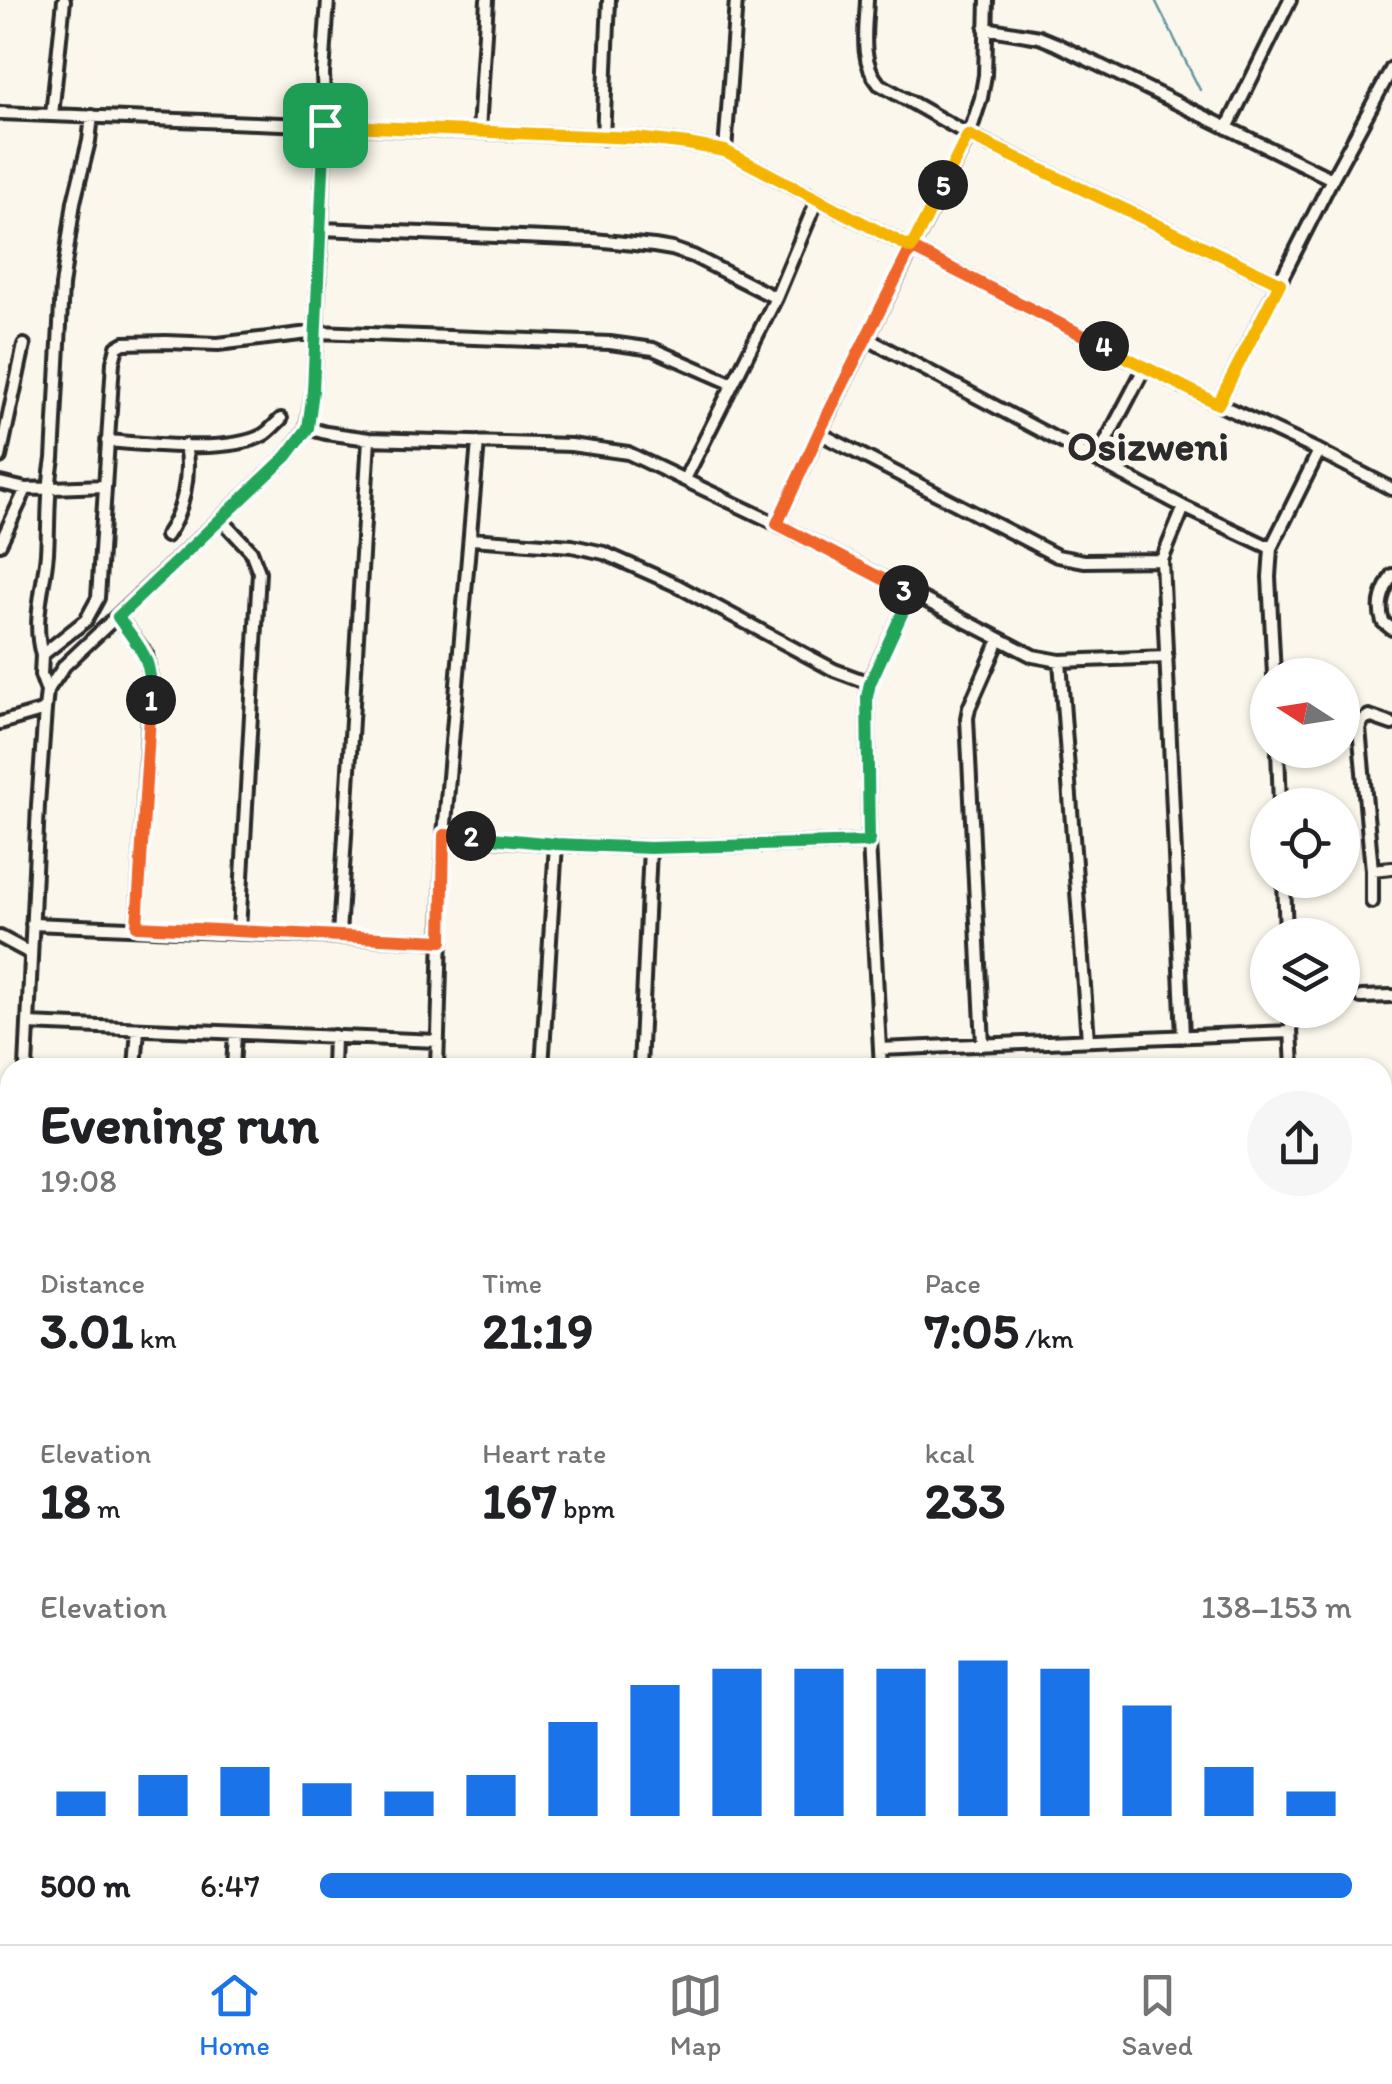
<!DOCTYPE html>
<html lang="en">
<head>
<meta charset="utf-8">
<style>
  :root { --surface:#fff; --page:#f6f6f6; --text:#202124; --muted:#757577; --line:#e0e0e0; --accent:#1a73e8 }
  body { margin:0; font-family:Itim,sans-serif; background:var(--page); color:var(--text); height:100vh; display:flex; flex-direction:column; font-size:38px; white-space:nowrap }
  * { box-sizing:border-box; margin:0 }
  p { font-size:32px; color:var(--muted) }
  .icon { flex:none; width:55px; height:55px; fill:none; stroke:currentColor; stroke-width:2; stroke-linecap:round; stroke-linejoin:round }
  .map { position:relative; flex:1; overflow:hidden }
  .details { position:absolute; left:0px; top:1058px; width:1392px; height:888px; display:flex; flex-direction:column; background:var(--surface); border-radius:30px 30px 0 0; box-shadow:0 2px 8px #0004 }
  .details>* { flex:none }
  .needle { width:65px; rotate:282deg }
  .tools { position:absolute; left:1250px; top:658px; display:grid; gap:20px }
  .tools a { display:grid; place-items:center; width:110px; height:110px; border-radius:50%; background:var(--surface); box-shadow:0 2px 8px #0004; font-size:50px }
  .pin { position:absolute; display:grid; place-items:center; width:85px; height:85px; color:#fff; margin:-42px; border-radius:20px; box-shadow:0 5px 15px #0006 }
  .km { position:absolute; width:50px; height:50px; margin:-25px; border-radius:50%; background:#222; color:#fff; font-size:28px; line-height:50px; text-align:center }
  .round { display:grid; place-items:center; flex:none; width:105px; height:105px; border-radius:52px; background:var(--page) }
  .summary { display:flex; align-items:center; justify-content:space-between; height:170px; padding:0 40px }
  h1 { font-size:55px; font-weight:700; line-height:75px }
  .figures { display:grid; grid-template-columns:repeat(3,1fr); gap:15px; height:170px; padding:10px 40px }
  .figures div { display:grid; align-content:center }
  .figures b { font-size:50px; font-weight:700 }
  .figures small { font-size:28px; font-weight:400 }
  .figures p { font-size:28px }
  .chart { height:280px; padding:20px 40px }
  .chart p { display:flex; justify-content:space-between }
  .chart svg { width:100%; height:180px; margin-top:10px; stroke:var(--accent); stroke-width:6 }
  ul { padding:0 40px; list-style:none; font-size:32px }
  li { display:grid; grid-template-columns:160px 120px 1fr; align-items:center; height:75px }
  li i { height:25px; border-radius:12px; background:var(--accent) }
  .tab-bar { display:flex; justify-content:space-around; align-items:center; height:140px; border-top:2px solid var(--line); background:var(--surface); font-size:28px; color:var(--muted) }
  .tab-bar a { display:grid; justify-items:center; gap:5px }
  .tab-bar .selected { color:var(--accent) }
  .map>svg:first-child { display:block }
</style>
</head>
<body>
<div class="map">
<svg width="1392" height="1944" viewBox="0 0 1392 1944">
  <rect width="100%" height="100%" fill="#fbf7ec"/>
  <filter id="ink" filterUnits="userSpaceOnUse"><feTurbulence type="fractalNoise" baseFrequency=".01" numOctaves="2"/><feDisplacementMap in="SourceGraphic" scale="20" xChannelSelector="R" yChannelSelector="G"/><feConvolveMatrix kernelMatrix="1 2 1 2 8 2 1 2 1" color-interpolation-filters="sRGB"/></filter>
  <g filter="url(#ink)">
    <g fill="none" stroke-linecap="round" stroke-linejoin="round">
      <!-- stream -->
      <path stroke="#6693a1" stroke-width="2.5" d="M 1155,0 L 1200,90"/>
      <!-- minor casing -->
      <g stroke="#2b2b2b" stroke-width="18">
        <path id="minor" d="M 867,0 C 866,29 859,60 879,84 L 969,135 L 1280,283
          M 985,28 L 1039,37 L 1056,44 L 1332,179
          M 0,113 L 636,138 L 688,144 L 725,151 L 911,248 L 1218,404 L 1319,451 L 1392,489
          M 52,115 L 64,0
          M 1227,128 L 1290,0
          M 479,131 L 487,0
          M 603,138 L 609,0
          M 725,151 L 736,0
          M 321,229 L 594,240 L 654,246 L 672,249 L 693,256 L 776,298
          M 866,338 L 1184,507 L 1271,548
          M 1218,404 L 1332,179 L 1392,68
          M 307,428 L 326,433 L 369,439 L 571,445 L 628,453 L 777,524 L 1033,656 L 1060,661 L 1167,657
          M 819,433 L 1057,556 L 1084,561 L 1162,560
          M 107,441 C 146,444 229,454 263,435 C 270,431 275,424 281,419
          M 0,457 L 24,345
          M 1096,460 L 1145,367
          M 685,479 L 776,298 L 817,200
          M 0,483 L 26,489 L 104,486
          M 221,519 L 251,551 L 259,572 L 239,931
          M 777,524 L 819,433 L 969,135 L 981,98 L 985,75 L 987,0
          M 166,536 C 183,512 191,475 185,445
          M 471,539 L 572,546 L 604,553 L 676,585 L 834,670 L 869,683
          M 0,544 L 26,489
          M 1392,575 C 1383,591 1377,604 1383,622 L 1392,629
          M 118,617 L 146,654 L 151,682 L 137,926
          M 42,655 C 32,620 44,588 47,553 C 49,522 47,490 53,459 L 62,286 L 74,202 L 89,141 L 92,116
          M 1060,661 L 1088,1040
          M 1274,675 L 1269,577 L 1271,548 L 1319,451
          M 47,691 L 41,675 L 42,655 L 86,620 L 98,598 L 113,362 L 117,347 L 124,343 L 166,342 L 218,344 L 317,332 L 610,343 L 653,349 L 731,383
          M 0,723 L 45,710
          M 1278,750 L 1280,805
          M 444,835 L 556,844 L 650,848 L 640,1068
          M 650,848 L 869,842
          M 1372,870 L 1392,868
          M 1284,880 L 1286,935
          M 1372,902 L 1372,870 L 1359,728 L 1363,720 L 1369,716 L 1392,724
          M 32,924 L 442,941
          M 339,935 L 369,439
          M 0,937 L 30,953
          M 1361,997 L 1392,996
          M 1290,1010 L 1293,1068
          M 28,1024 L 438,1041
          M 1183,1037 L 1162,560 L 1184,507
          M 983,1045 L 967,718 L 969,708 L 999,640
          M 880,1049 L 1291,1032
          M 26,1068 L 38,805 L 45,710 L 47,691 L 65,665 L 287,456 L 307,428 L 313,391 L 321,229 L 325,125 L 323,74 L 328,0
          M 135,1068 L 138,1029
          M 233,1068 L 235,1034
          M 333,1068 L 334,1036
          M 437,1068 L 444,835 L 478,442
          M 542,1068 L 556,844
          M 881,1068 L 869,842 L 867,697 L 869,683 L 911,594
          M 1382,1373 L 1392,1383
          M 1392,1422 L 1392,1454
          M 0,1573 L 10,1412
          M 0,1652 L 10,1652
          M 0,1761 L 10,1761
          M 0,1859 L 10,1860
          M 671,1935 L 686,1944
          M 880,1935 L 895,1944
          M 282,1944 L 287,1935
          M 400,1944 L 405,1935
          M 517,1944 L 523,1935
          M 637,1944 L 642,1935
          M 990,1944 L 995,1935
          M 1108,1944 L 1113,1935
          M 1336,1944 L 1337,1935"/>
      </g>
      <!-- minor -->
      <use href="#minor" stroke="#fbf7ec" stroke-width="10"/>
    </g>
  </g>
  <g fill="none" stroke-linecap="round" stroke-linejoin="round" filter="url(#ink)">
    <!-- split-1 casing -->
    <g stroke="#fff" stroke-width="20">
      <path id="split-1" d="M 151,700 C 152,655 141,651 118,617 L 287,456 L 308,428 L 313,391 L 325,125"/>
    </g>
    <!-- split-2 casing -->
    <g stroke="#fff" stroke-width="20">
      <path id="split-2" d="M 151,700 L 137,926 L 442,941 L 444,835 L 471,836"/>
    </g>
    <!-- split-3 casing -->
    <g stroke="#fff" stroke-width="20">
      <path id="split-3" d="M 471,836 L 556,844 L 650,848 L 869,842 L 867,697 L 870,683 L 911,594 L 904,590"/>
    </g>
    <!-- split-4 casing -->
    <g stroke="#fff" stroke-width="20">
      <path id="split-4" d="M 904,590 L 777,524 L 819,432 L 911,248 L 1104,346"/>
    </g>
    <!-- split-5 casing -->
    <g stroke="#fff" stroke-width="20">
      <path id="split-5" d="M 943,185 L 968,135 L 1280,283 L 1218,404 L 1104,346"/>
    </g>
    <!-- split-6 casing -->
    <g stroke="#fff" stroke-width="20">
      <path id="split-6" d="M 325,125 L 636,138 L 688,144 L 725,151 L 911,248 L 943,185"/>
    </g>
    <!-- split-1 -->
    <use href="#split-1" stroke="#22a559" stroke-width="12"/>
    <!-- split-2 -->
    <use href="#split-2" stroke="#f0652b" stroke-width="12"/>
    <!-- split-3 -->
    <use href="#split-3" stroke="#22a559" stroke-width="12"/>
    <!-- split-4 -->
    <use href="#split-4" stroke="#f0652b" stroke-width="12"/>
    <!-- split-5 -->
    <use href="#split-5" stroke="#f5b400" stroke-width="12"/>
    <!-- split-6 -->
    <use href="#split-6" stroke="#f5b400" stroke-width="12"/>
  </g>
  <g text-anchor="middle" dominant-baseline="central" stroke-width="10" stroke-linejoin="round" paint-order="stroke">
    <!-- district labels -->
    <g font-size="42" font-weight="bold" fill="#2b2b2b" stroke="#fbf7ec">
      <text x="1148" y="445">Osizweni</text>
    </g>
  </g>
</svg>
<div class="tools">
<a><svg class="needle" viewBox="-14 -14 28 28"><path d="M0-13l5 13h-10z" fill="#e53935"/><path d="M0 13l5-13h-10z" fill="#757577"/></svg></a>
<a><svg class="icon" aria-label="locate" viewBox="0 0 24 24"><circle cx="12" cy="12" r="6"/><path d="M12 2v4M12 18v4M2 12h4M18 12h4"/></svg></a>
<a><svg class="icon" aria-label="layers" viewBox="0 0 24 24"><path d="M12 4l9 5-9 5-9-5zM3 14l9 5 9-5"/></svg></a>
</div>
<div class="pin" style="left:325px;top:125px;background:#1e9e55"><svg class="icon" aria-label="arrive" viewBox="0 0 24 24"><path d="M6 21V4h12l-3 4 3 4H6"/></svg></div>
<b class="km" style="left:151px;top:700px">1</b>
<b class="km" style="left:471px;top:836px">2</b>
<b class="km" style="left:904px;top:590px">3</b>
<b class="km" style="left:1104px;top:346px">4</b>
<b class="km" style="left:943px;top:185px">5</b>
<section class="details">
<div class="summary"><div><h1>Evening run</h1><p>19:08</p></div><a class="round"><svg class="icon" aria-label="share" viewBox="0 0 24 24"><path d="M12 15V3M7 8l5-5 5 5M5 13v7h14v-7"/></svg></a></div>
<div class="figures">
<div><p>Distance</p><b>3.01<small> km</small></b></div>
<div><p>Time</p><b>21:19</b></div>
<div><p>Pace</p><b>7:05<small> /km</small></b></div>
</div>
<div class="figures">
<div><p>Elevation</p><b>18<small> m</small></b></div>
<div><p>Heart rate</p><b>167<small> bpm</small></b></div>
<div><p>kcal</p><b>233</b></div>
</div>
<div class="chart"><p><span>Elevation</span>138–153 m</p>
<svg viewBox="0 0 160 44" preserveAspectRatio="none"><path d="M5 44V38M15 44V34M25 44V32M35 44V36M45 44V38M55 44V34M65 44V21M75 44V12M85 44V8M95 44V8M105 44V8M115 44V6M125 44V8M135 44V17M145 44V32M155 44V38"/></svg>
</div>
<ul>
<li><b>500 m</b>6:47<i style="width:100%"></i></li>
</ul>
</section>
</div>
<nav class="tab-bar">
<a class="selected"><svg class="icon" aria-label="home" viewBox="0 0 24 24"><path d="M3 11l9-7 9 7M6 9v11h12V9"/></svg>Home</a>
<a><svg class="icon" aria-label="map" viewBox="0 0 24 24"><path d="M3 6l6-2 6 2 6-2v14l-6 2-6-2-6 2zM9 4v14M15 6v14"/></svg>Map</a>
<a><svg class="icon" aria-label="saved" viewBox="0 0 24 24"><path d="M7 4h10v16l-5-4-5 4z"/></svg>Saved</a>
</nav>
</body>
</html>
